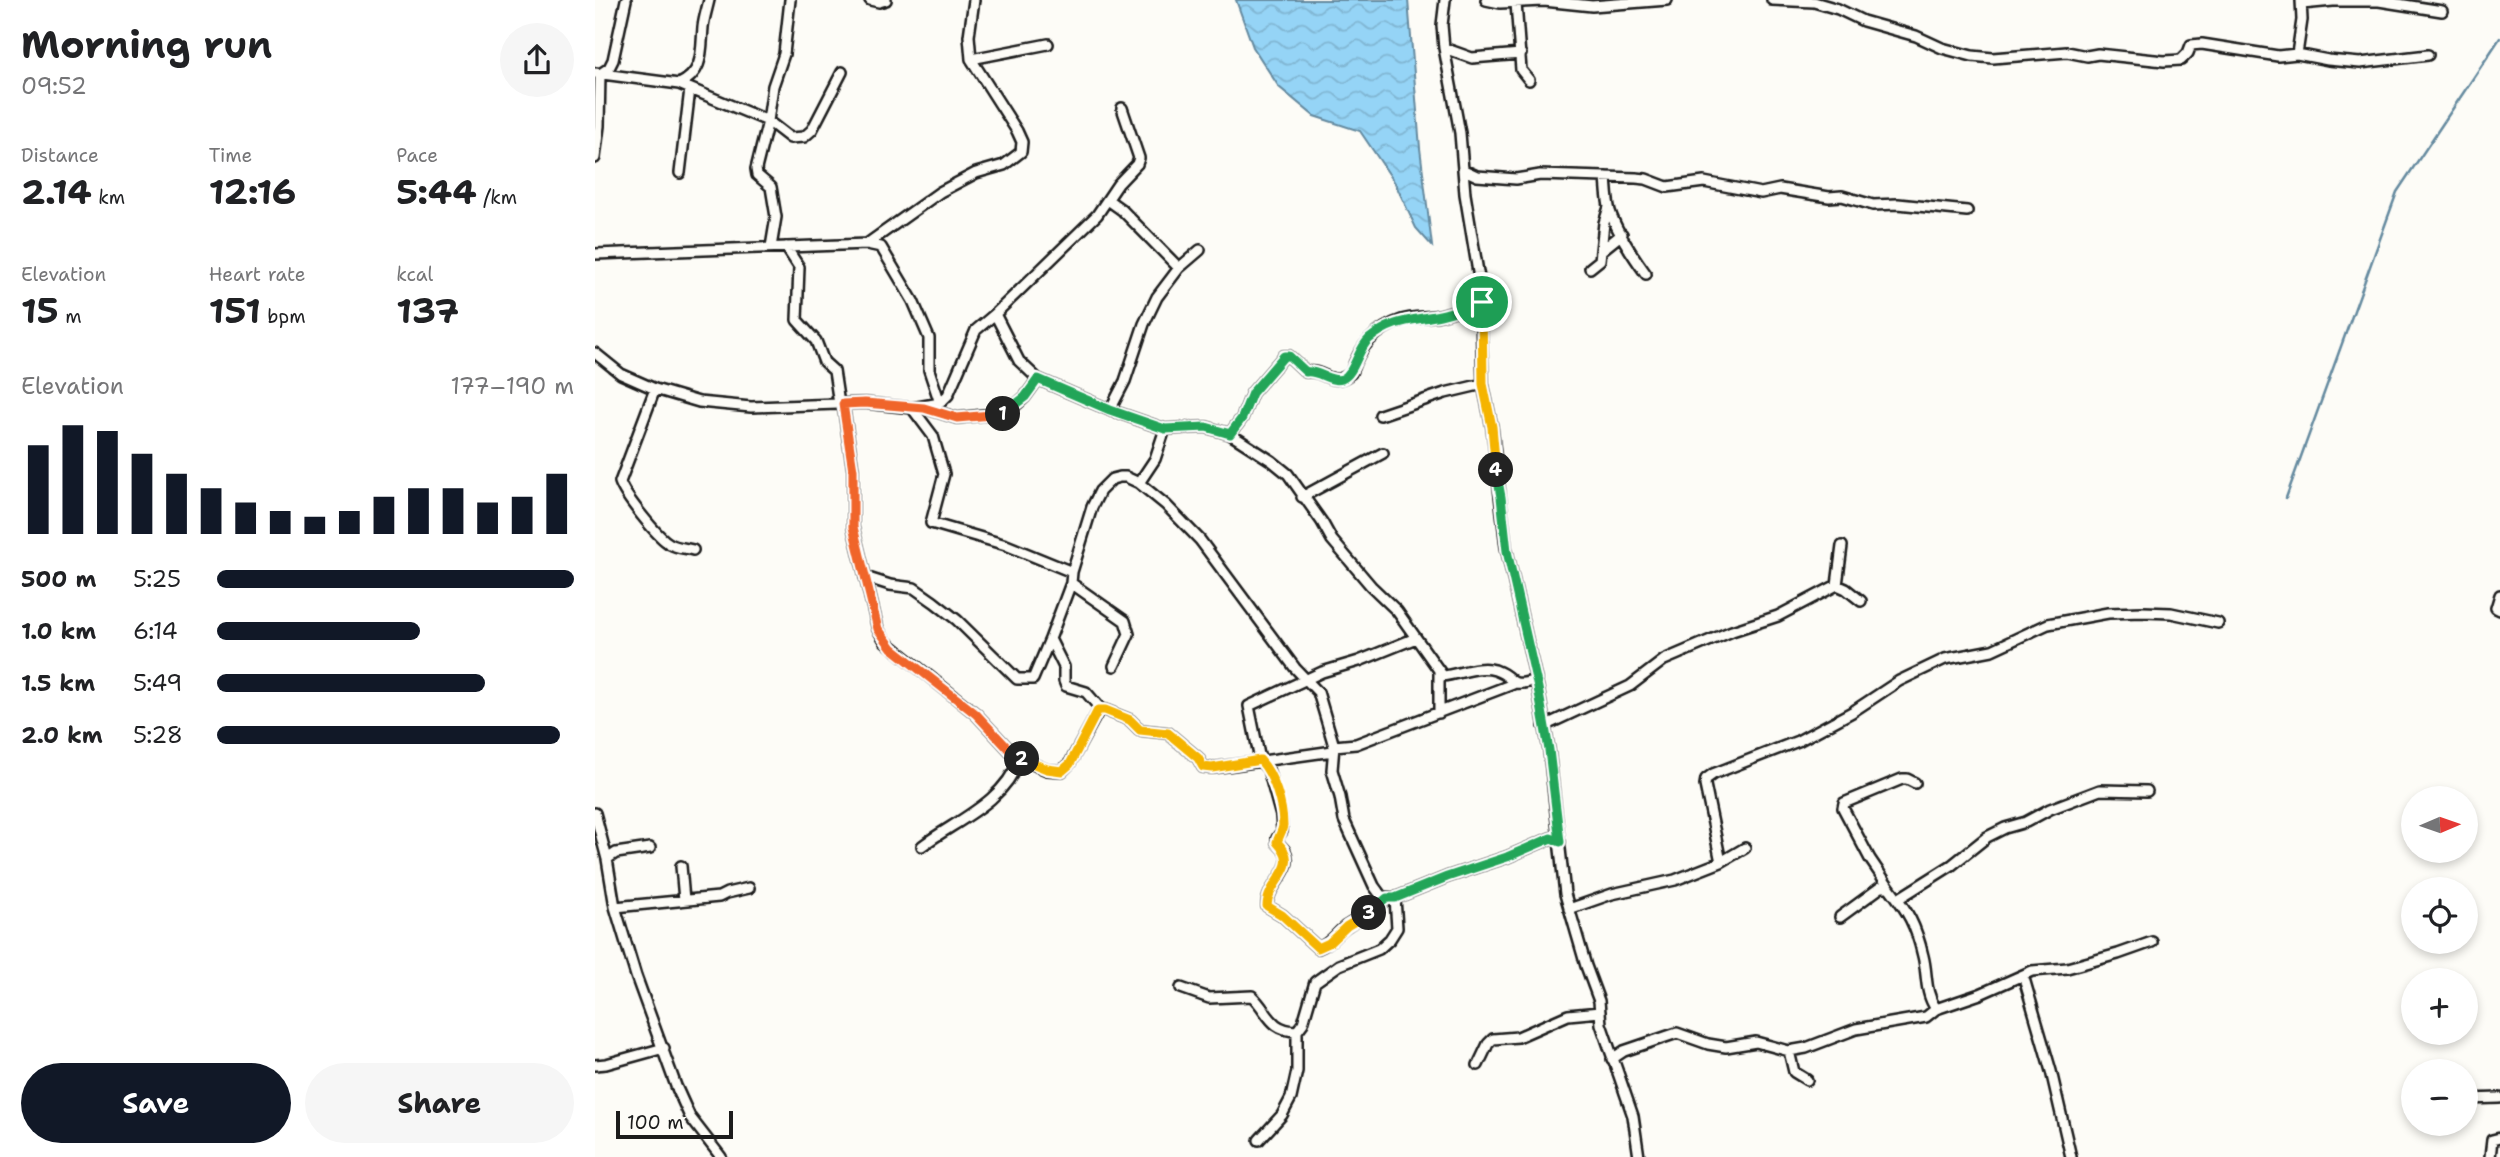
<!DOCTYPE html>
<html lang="en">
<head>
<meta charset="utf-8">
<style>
  :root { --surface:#fff; --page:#f6f6f6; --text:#202124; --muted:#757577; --accent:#111827 }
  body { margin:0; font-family:"Shantell Sans",sans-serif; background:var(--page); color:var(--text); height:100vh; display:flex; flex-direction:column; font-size:26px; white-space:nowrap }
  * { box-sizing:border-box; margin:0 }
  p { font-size:23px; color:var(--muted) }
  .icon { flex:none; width:38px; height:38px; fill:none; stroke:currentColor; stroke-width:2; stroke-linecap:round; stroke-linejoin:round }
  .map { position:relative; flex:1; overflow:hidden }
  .panel { display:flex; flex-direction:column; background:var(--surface); width:595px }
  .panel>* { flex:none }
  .needle { width:46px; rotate:88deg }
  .buttons { position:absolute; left:1806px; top:786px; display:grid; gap:14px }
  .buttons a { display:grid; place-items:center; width:77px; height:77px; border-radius:50%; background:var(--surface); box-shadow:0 4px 10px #0003; font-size:35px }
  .scale { position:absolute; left:21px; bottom:18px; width:117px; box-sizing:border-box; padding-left:7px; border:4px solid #1c1c1c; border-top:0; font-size:19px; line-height:24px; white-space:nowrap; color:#1c1c1c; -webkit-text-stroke:5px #fdfcf7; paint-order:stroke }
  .pin { position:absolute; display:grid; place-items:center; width:60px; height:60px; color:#fff; margin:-30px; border:4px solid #fff; border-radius:50%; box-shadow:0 2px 7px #0007 }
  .km { position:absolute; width:35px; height:35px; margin:-18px; border-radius:50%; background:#222; color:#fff; font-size:19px; line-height:35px; text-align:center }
  .round { display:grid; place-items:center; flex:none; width:74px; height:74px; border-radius:37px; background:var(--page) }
  .head { display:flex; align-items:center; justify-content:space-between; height:119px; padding:0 21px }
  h1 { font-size:38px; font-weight:700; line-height:52px }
  .metrics { display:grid; grid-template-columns:repeat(3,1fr); gap:10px; height:119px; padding:7px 21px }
  .metrics div { display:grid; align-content:center }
  .metrics b { font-size:35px; font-weight:700 }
  .metrics small { font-size:19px; font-weight:400 }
  .metrics p { font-size:19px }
  .chart { height:196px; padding:14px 21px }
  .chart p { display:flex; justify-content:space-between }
  .chart svg { width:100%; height:126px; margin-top:7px; stroke:var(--accent); stroke-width:6 }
  .primary-button { display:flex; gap:14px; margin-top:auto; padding:14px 21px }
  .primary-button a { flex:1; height:80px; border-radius:42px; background:var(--accent); color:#fff; font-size:28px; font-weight:700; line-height:80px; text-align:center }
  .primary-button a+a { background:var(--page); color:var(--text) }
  ul { padding:0 21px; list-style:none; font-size:23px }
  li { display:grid; grid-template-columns:112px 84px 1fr; align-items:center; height:52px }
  li i { height:18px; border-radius:9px; background:var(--accent) }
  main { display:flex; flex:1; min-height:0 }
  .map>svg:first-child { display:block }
</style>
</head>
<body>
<main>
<section class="panel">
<div class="head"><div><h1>Morning run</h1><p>09:52</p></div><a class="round"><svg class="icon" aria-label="share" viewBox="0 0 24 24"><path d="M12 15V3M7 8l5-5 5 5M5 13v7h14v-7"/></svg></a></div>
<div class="metrics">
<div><p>Distance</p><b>2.14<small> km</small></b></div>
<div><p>Time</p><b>12:16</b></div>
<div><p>Pace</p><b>5:44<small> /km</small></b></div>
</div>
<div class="metrics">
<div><p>Elevation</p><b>15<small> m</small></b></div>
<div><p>Heart rate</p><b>151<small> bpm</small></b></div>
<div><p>kcal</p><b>137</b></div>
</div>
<div class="chart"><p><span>Elevation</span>177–190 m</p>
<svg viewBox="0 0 160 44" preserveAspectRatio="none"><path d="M5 44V13M15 44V6M25 44V8M35 44V16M45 44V23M55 44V28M65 44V33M75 44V36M85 44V38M95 44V36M105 44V31M115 44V28M125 44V28M135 44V33M145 44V31M155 44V23"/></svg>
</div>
<ul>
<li><b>500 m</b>5:25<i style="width:100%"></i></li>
<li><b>1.0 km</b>6:14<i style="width:57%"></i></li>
<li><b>1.5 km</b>5:49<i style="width:75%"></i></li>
<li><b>2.0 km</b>5:28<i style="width:96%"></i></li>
</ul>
<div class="primary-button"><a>Save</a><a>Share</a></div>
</section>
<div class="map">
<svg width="1905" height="1157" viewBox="0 0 1905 1157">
  <defs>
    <pattern id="water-waves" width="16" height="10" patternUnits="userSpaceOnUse" patternTransform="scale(1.75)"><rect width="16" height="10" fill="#95d4f6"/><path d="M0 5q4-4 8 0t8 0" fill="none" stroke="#80b5d2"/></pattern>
  </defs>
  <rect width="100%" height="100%" fill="#fdfcf7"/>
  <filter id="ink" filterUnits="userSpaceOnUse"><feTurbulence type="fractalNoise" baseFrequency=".0143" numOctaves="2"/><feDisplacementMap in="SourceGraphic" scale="14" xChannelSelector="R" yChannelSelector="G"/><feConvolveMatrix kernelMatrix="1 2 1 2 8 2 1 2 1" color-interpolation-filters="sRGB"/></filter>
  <g filter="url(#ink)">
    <!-- water -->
    <path fill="url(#water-waves)" stroke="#658a9f" stroke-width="2" d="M 641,0 L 813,0 L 825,148 L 837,246 L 821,228 L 800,183 L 765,131 L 719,116 L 684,87 L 658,47 Z"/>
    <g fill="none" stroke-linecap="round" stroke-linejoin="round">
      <!-- stream -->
      <path stroke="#658a9f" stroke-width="2.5" d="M 1691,498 L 1802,192 L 1905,38"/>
      <!-- minor casing -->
      <g stroke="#1c1c1c" stroke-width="14">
        <path id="minor" d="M 275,0 L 284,2 L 291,0
          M 850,0 L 847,25 L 849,48 L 865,133 L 870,194 L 885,284 L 888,384 L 897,427 L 911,547 L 943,688 L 954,750 L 970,894 L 991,966 L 1004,1001 L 1006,1024 L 1038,1116 L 1044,1157
          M 891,0 L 905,3 L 949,1 L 997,6 L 1072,0
          M 1177,0 L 1219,2 L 1243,9 L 1268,21 L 1321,36 L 1347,48 L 1377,56 L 1398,58 L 1472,52 L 1492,56 L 1503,54 L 1569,61 L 1586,60 L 1593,53 L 1596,45 L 1607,44 L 1683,56 L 1702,54 L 1733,60 L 1765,63 L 1833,55
          M 921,3 L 926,70 L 934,80
          M 1707,4 L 1738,1 L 1784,1 L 1847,11
          M 849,48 L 877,58 L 926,54
          M 1702,54 L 1707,20 L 1706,0
          M 376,59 L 453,44
          M 0,73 L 84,84 L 173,121 L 195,138 L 209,137 L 217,130 L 247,72
          M 84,84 C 109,73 106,51 108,27 C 109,18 112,9 114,0
          M 0,158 L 4,126 L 5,74 L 14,68 L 18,60 L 31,0
          M 869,170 L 882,176 L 921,179 L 945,175 L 1041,178 L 1051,179 L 1072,187 L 1109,182 L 1166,193 L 1185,189 L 1234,197 L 1247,196 L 1278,205 L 1303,204 L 1372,211
          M 85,173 L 95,89
          M 1011,177 C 1012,188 1012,200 1015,211 C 1022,233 1038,256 1051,274
          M 513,200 L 527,210 L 584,268
          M 272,244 L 345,192 L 381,173 L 409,165 L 426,152 L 427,142 L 422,131 L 376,59 L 374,36 L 379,0
          M 176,247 L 181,217 L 176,187 L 162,175 L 161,169 L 173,121 L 178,86 L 189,54 L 195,0
          M 191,247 L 204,267 L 202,320 L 221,341 L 229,362 L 239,371 L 244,404
          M 1007,250 L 1027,234
          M 0,254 L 272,244 L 286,247 L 318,301 L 334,338 L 334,370 L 345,403
          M 995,268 L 1005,260 L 1009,223 L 1014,207
          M 400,314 L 424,361 L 443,379 L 515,410 L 570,429 L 611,427 L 635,434 L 677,461 L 693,474 L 727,522 L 737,540 L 776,586 L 802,611 L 848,676 C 865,674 883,665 900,670 C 923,678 910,689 941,680
          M 0,353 L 26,374 L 60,389 L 104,402 L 156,407 L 270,403 L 317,408 L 345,403 L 353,395 L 381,330 L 400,314 L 502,215 L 523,184 L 542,164 L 544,158 L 527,108
          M 60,389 L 25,482 C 29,495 63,538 75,544 C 82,548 91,548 98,550
          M 248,404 L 258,470 L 258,527 L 283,629 L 290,641 L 381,714 L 421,757 L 452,770 L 467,771 L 475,763 L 504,710
          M 317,408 L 338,436 L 349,474 L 336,523 L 411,545 L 477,572
          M 330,408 L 362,418 L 389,415 L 403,416 L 413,412 L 430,397 L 443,379
          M 515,410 L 530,381 L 549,324 L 562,297 L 584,268 L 605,250
          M 785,415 L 850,393 L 888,384
          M 635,434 L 647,418 L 657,393 L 689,356 L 694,356 L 711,372 C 731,369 736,389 756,373 C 764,347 780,329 807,320 C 819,316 832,318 845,315 C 859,312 873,306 887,302
          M 544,483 L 560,459 L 570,429
          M 707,497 L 788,453
          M 270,577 L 295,585 L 319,588 L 339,602 L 362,620 L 422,679 L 438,679 L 455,639
          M 476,583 L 530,621 L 534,634 L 519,666
          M 1242,585 L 1251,589 L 1266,601
          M 1905,595 L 1901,608 L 1905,610
          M 504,710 L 504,707 L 491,692 L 471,686 L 469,681 L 469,667 L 455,639 L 476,583 L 477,572 L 497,507 L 505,491 L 517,479 L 525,477 L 531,477 L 544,483 L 571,505 L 605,540 L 700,668 L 723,692 L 739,746 L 737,770 L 745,797 L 749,820 L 779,886 L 787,897 L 800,898 L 852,877 L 912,857 L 956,838 L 965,842
          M 504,710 L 510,710 L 535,720 L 545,730 L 573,733 L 603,758 L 608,767 L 617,768 L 738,751
          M 844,713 L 844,673
          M 949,726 L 1035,686 L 1069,660 L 1137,631 L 1183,616 L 1242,585 L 1247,546
          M 739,746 L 761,744 L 918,684
          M 0,813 L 12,859 L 20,907 L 41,976 L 81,1086 L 95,1117 L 126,1157
          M 327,846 C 362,820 408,803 424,760 L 421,757
          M 12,859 L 21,853 L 55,848
          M 1126,862 L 1110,785 L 1111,779 L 1118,774 L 1203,741 L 1257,712 L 1304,681 L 1350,659 L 1397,650 L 1453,624 L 1513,613 L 1548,612 L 1576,613 L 1623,623
          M 86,866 L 89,900
          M 1294,887 L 1275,859 L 1248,808 L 1249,803 L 1307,779 L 1312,779 L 1320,783
          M 792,898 C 779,909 764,918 750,927 C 740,935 735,944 723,948 L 687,915 L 672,906 C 672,884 700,870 690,851 C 688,848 684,845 682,842 L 682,838 L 687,831 L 686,816 L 673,769 L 665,760 L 654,706 L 727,672 L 764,661 L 821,638
          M 1303,899 L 1357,865 L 1392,837 L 1410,828 L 1431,822 L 1455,809 L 1505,790 L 1552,791
          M 20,907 L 124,897 L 132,893 L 154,888
          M 974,909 L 1017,894 L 1080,880 L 1126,862 L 1150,848
          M 1245,917 L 1286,887 L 1294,887 C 1313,912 1321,925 1328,956 C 1333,975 1329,991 1341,1009
          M 1428,975 L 1456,1071 L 1476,1157
          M 586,988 L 614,998 L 657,996 C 674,1012 674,1030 702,1031
          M 1194,1051 L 1199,1072 L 1212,1080
          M 1017,1059 L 1029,1051 L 1082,1033 L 1113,1044 L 1131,1047 L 1161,1042 L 1194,1051 L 1211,1048 L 1261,1029 L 1331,1017 L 1341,1009 L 1385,994 L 1437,971 L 1472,968 L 1523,954 L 1557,942
          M 0,1065 L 11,1064 L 69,1048
          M 883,1065 L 893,1044 L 898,1039 L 923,1037 L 973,1015 L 1005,1012
          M 1871,1099 L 1905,1098
          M 664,1140 L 687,1115 L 696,1098 L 702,1071 L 702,1031 L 708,1023 L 720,982 L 744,965 L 784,949 L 795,939 L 802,928 L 800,898
          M 1895,1157 L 1897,1140 L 1905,1138"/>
      </g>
      <!-- minor -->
      <use href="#minor" stroke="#fdfcf7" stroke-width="9"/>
    </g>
  </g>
  <g fill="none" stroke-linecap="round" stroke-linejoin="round" filter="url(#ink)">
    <!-- split-1 casing -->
    <g stroke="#fff" stroke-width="14">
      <path id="split-1" d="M 408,414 L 430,397 L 443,379 L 515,410 L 570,429 L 611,427 L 635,434 L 647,418 L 657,393 L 689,356 L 694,356 L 711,372 C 724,370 735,383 747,379 C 760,373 762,350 774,339 C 798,319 817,321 845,315 C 859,312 873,306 887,302"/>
    </g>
    <!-- split-2 casing -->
    <g stroke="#fff" stroke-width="14">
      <path id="split-2" d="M 408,414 L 362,418 L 329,408 L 270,403 L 248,404 L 258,470 L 258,527 L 283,629 L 297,648 L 381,714 L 421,757 L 427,759"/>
    </g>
    <!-- split-3 casing -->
    <g stroke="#fff" stroke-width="14">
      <path id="split-3" d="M 427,759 L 452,769 L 467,771 L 475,764 L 503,710 L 510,710 L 535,720 L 545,730 L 573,733 L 603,758 L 608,767 L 617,768 L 665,760 C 679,775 688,805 688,826 C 687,832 684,836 682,842 C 684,845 688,848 689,851 C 700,869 672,884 672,906 L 687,915 L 723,948 L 734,943 L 752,926 L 774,913"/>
    </g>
    <!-- split-4 casing -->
    <g stroke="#fff" stroke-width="14">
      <path id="split-4" d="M 774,913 L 792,898 L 800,898 L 852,877 L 912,857 L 956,838 L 965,842 L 954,750 L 943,688 L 912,551 L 906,497 L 901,470"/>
    </g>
    <!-- split-5 casing -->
    <g stroke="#fff" stroke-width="14">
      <path id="split-5" d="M 887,302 L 888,384 L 897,427 L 901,470"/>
    </g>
    <!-- split-1 -->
    <use href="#split-1" stroke="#22a559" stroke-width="9"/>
    <!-- split-2 -->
    <use href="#split-2" stroke="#f0652b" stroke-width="9"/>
    <!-- split-3 -->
    <use href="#split-3" stroke="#f5b400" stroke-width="9"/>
    <!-- split-4 -->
    <use href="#split-4" stroke="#22a559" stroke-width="9"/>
    <!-- split-5 -->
    <use href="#split-5" stroke="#f5b400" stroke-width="9"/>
  </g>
</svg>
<div class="buttons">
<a><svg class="needle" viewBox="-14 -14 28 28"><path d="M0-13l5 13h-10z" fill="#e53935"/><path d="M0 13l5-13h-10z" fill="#757577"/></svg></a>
<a><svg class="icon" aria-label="locate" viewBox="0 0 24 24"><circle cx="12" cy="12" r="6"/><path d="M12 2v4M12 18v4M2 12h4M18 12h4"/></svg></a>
<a>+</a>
<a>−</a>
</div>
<div class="scale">100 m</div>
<div class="pin" style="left:887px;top:302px;background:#1e9e55"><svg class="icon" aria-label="arrive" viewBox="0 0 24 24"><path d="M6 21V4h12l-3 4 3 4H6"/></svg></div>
<b class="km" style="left:408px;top:414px">1</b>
<b class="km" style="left:427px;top:759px">2</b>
<b class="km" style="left:774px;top:913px">3</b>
<b class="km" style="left:901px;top:470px">4</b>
</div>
</main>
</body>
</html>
